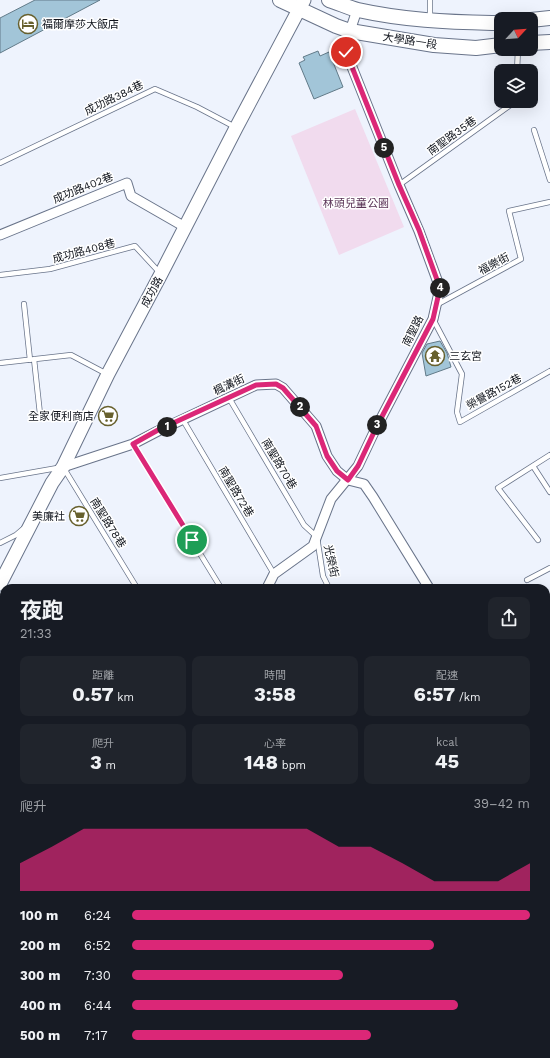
<!DOCTYPE html>
<html lang="zh-TW">
<head>
<meta charset="utf-8">
<style>
  :root { --surface:#171b24; --page:#20242c; --text:#f1f3f6; --muted:#9ea1a6; --accent:#db2777 }
  body { margin:0; font-family:"Work Sans","Noto Sans TC",sans-serif; background:var(--page); color:var(--text); height:100vh; display:flex; flex-direction:column; font-size:15px; white-space:nowrap }
  * { box-sizing:border-box; margin:0 }
  p { font-size:13px; color:var(--muted) }
  .icon { flex:none; width:22px; height:22px; fill:none; stroke:currentColor; stroke-width:2; stroke-linecap:round; stroke-linejoin:round }
  .map { position:relative; flex:1; overflow:hidden }
  .side { position:absolute; left:0px; top:584px; width:550px; height:474px; display:flex; flex-direction:column; background:var(--surface); border-radius:12px 12px 0 0; box-shadow:0 4px 16px #0002 }
  .side>* { flex:none }
  .needle { width:26px; rotate:64deg }
  .buttons { position:absolute; left:494px; top:12px; display:grid; gap:8px }
  .buttons a { display:grid; place-items:center; width:44px; height:44px; border-radius:8px; background:var(--surface); box-shadow:0 4px 16px #0002; font-size:20px }
  .pin { position:absolute; display:grid; place-items:center; width:34px; height:34px; color:#fff; margin:-17px; border:2px solid #fff; border-radius:50%; box-shadow:0 1px 4px #0007 }
  .km { position:absolute; width:20px; height:20px; margin:-10px; border-radius:50%; background:#222; color:#fff; font-size:11px; line-height:20px; text-align:center }
  .round { display:grid; place-items:center; flex:none; width:42px; height:42px; border-radius:8px; background:var(--page) }
  .head { display:flex; align-items:center; justify-content:space-between; height:68px; padding:0 20px }
  h1 { font-size:22px; font-weight:700; line-height:30px }
  .stats { display:grid; grid-template-columns:repeat(3,1fr); gap:6px; height:68px; padding:4px 20px }
  .stats div { display:grid; align-content:center; border-radius:8px; background:var(--page); text-align:center }
  .stats b { font-size:20px; font-weight:700 }
  .stats small { font-size:11px; font-weight:400 }
  .stats p { font-size:11px }
  .chart { height:112px; padding:8px 20px }
  .chart p { display:flex; justify-content:space-between }
  .chart svg { width:100%; height:72px; margin-top:4px; fill:var(--accent); opacity:.7 }
  ul { padding:0 20px; list-style:none; font-size:13px }
  li { display:grid; grid-template-columns:64px 48px 1fr; align-items:center; height:30px }
  li i { height:10px; border-radius:5px; background:var(--accent) }
  .map>svg:first-child { display:block }
</style>
</head>
<body>
<div class="map">
<svg width="550" height="1058" viewBox="0 0 550 1058">
  <rect width="100%" height="100%" fill="#eef3fd"/>
  <!-- green -->
  <path fill="#f1dbee" d="M 355,109 L 404,227 L 339,255 L 291,136 Z"/>
  <!-- building -->
  <path fill="#a2c5d8" stroke="#627b89" d="M 35,0 L 100,0 L 0,53 L 0,18 Z
    M 318,51 L 320,56 L 329,52 L 343,87 L 314,99 L 299,63 L 305,60 L 303,57 Z
    M 440,341 L 447,353 L 451,367 L 426,376 L 422,353 L 427,344 Z"/>
  <g fill="none" stroke-linecap="round" stroke-linejoin="round">
    <!-- service casing -->
    <g stroke="#69748a" stroke-width="6">
      <path id="service" d="M 430,0 L 430,18
        M 517,71 L 518,49
        M 534,130 L 550,180
        M 0,163 L 155,89 L 197,107 L 235,127
        M 399,185 L 516,101
        M 0,275 L 50,269 L 135,246 L 160,273
        M 24,304 L 30,360
        M 438,304 L 521,259 L 509,211 L 550,202
        M 433,319 L 462,374 L 457,412 L 460,422 L 550,371
        M 34,359 L 40,414
        M 0,363 L 71,355 L 107,374
        M 229,398 L 304,525 L 317,537 L 323,576 L 329,588
        M 183,420 L 274,574
        M 133,444 L 221,588
        M 533,466 L 550,492
        M 0,478 L 63,467 L 137,588
        M 538,540 L 498,488 L 550,455
        M 0,543 L 16,535 L 23,529
        M 527,580 L 550,568
        M 0,649 L 4,651
        M 0,748 L 4,754
        M 0,789 L 4,790
        M 546,830 L 550,831
        M 546,953 L 550,956
        M 0,975 L 4,982
        M 546,1031 L 550,1039
        M 41,1054 L 43,1058
        M 181,1054 L 182,1058"/>
    </g>
    <!-- minor casing -->
    <g stroke="#69748a" stroke-width="11">
      <path id="minor" d="M 0,235 L 127,183 L 131,196 L 185,227
        M 63,467 L 133,444 L 158,431 L 256,385 L 276,384 L 283,388 L 316,426 L 327,456 L 337,471 L 348,480 L 364,484 L 373,497 L 429,588
        M 267,588 L 274,574 L 313,546 L 331,499 L 358,466 L 376,428 L 433,319 L 440,288 L 419,231 L 399,185 L 346,52 L 350,31 L 357,10
        M 546,767 L 550,777
        M 546,919 L 550,907
        M 460,1054 L 460,1058"/>
    </g>
    <!-- secondary casing -->
    <g stroke="#69748a" stroke-width="15">
      <path id="secondary" d="M 0,584 L 52,483 L 63,467 L 108,374 L 161,274 L 236,128 L 304,0"/>
    </g>
    <!-- primary casing -->
    <g stroke="#69748a" stroke-width="16">
      <path id="primary" d="M 280,0 L 336,26 L 350,31 L 434,45 L 476,48 L 501,45
        M 329,0 C 339,3 349,8 358,10 C 403,20 447,22 492,23 L 501,23
        M 531,20 L 550,18
        M 531,43 L 550,42"/>
    </g>
    <!-- service -->
    <use href="#service" stroke="#fff" stroke-width="4.5"/>
    <!-- minor -->
    <use href="#minor" stroke="#fff" stroke-width="9"/>
    <!-- secondary -->
    <use href="#secondary" stroke="#fff" stroke-width="13"/>
    <!-- primary -->
    <use href="#primary" stroke="#fff" stroke-width="14"/>
  </g>
  <g fill="none" stroke-linecap="round" stroke-linejoin="round">
    <!-- route casing -->
    <g stroke="#fff" stroke-width="8">
      <path id="route" d="M 192,540 L 133,444 L 158,430 L 256,385 L 276,384 L 283,388 L 316,426 L 327,456 L 337,471 L 348,480 L 358,466 L 376,428 L 433,319 L 440,288 L 419,230 L 399,185 L 346,52"/>
    </g>
    <!-- route -->
    <use href="#route" stroke="#db2777" stroke-width="5"/>
  </g>
  <!-- icons -->
  <defs>
    <g id="hotel-ring" transform="scale(1)"><circle r="9.5" fill="#fff" stroke="#67602d" stroke-width="1.5"/><path d="M-6-4.5h1.5V1H6V5H4.5V3h-9V5H-6ZM-4 0a1.8 1.8 0 1 1 3.6 0ZM.5 0V-2.5h3Q6-2.5 6 0Z" fill="#67602d"/></g>
    <g id="temple-ring" transform="scale(1)"><circle r="9.5" fill="#fff" stroke="#67602d" stroke-width="1.5"/><path d="M0-6L5-2H3V0L6.5 2.5H4V6H1.5V3h-3V6H-4V2.5H-6.5L-3 0V-2H-5Z" fill="#67602d"/></g>
    <g id="supermarket-ring" transform="scale(1)"><circle r="9.5" fill="#fff" stroke="#67602d" stroke-width="1.5"/><path d="M-6-5.5h2.5l.6 2H6L4.5 2H-2.5L-4.4-4H-6ZM-1.5 3.2a1.3 1.3 0 1 0 .1 0ZM3 3.2a1.3 1.3 0 1 0 .1 0Z" fill="#67602d"/></g>
  </defs>
  <g fill-rule="evenodd">
    <use href="#hotel-ring" x="28" y="24"/>
    <use href="#temple-ring" x="435" y="356"/>
    <use href="#supermarket-ring" x="108" y="416"/>
    <use href="#supermarket-ring" x="79" y="516"/>
  </g>
  <g text-anchor="middle" dominant-baseline="central" stroke-width="3" stroke-linejoin="round" paint-order="stroke">
    <!-- poi labels -->
    <g font-size="11" fill="#11151d" stroke="#fff" text-anchor="start">
      <text x="42" y="24">福爾摩莎大飯店</text>
      <text x="449" y="356">三玄宮</text>
      <text x="94" y="416" text-anchor="end">全家便利商店</text>
      <text x="65" y="516" text-anchor="end">美廉社</text>
    </g>
    <!-- street labels -->
    <g font-size="11" fill="#11151d" stroke="#fff">
      <text transform="translate(410 41) rotate(9)">大學路一段</text>
      <text transform="translate(114 98) rotate(-26)">成功路384巷</text>
      <text transform="translate(452 136) rotate(-36)">南聖路35巷</text>
      <text transform="translate(83 188) rotate(-22)">成功路402巷</text>
      <text transform="translate(84 251) rotate(-15)">成功路408巷</text>
      <text transform="translate(494 264) rotate(-28)">福樂街</text>
      <text transform="translate(152 292) rotate(-62)">成功路</text>
      <text transform="translate(413 331) rotate(-63)">南聖路</text>
      <text transform="translate(229 385) rotate(-25)">楓溝街</text>
      <text transform="translate(494 392) rotate(-29)">榮譽路152巷</text>
      <text transform="translate(279 464) rotate(59)">南聖路70巷</text>
      <text transform="translate(236 492) rotate(59)">南聖路72巷</text>
      <text transform="translate(108 523) rotate(58)">南聖路78巷</text>
      <text transform="translate(331 561) rotate(77)">光榮街</text>
    </g>
    <!-- park labels -->
    <g font-size="11" fill="#5a3356" stroke="#fff">
      <text x="356" y="203">林頭兒童公園</text>
    </g>
  </g>
</svg>
<div class="buttons">
<a><svg class="needle" viewBox="-14 -14 28 28"><path d="M0-13l5 13h-10z" fill="#e53935"/><path d="M0 13l5-13h-10z" fill="#9ea1a6"/></svg></a>
<a><svg class="icon" aria-label="layers" viewBox="0 0 24 24"><path d="M12 4l9 5-9 5-9-5zM3 14l9 5 9-5"/></svg></a>
</div>
<div class="pin" style="left:192px;top:540px;background:#1e9e55"><svg class="icon" aria-label="arrive" viewBox="0 0 24 24"><path d="M6 21V4h12l-3 4 3 4H6"/></svg></div>
<div class="pin" style="left:346px;top:52px;background:#d93025"><svg class="icon" aria-label="check" viewBox="0 0 24 24"><path d="M5 12l5 5 9-10"/></svg></div>
<b class="km" style="left:167px;top:427px">1</b>
<b class="km" style="left:300px;top:407px">2</b>
<b class="km" style="left:377px;top:425px">3</b>
<b class="km" style="left:440px;top:288px">4</b>
<b class="km" style="left:384px;top:148px">5</b>
<section class="side">
<div class="head"><div><h1>夜跑</h1><p>21:33</p></div><a class="round"><svg class="icon" aria-label="share" viewBox="0 0 24 24"><path d="M12 15V3M7 8l5-5 5 5M5 13v7h14v-7"/></svg></a></div>
<div class="stats">
<div><p>距離</p><b>0.57<small> km</small></b></div>
<div><p>時間</p><b>3:58</b></div>
<div><p>配速</p><b>6:57<small> /km</small></b></div>
</div>
<div class="stats">
<div><p>爬升</p><b>3<small> m</small></b></div>
<div><p>心率</p><b>148<small> bpm</small></b></div>
<div><p>kcal</p><b>45</b></div>
</div>
<div class="chart"><p><span>爬升</span>39–42 m</p>
<svg viewBox="0 0 160 44" preserveAspectRatio="none"><path d="M0 44V27L10 17L20 6L30 6L40 6L50 6L60 6L70 6L80 6L90 6L100 17L110 17L120 27L130 38L140 38L150 38L160 27V44z"/></svg>
</div>
<ul>
<li><b>100 m</b>6:24<i style="width:100%"></i></li>
<li><b>200 m</b>6:52<i style="width:76%"></i></li>
<li><b>300 m</b>7:30<i style="width:53%"></i></li>
<li><b>400 m</b>6:44<i style="width:82%"></i></li>
<li><b>500 m</b>7:17<i style="width:60%"></i></li>
</ul>
</section>
</div>
</body>
</html>
